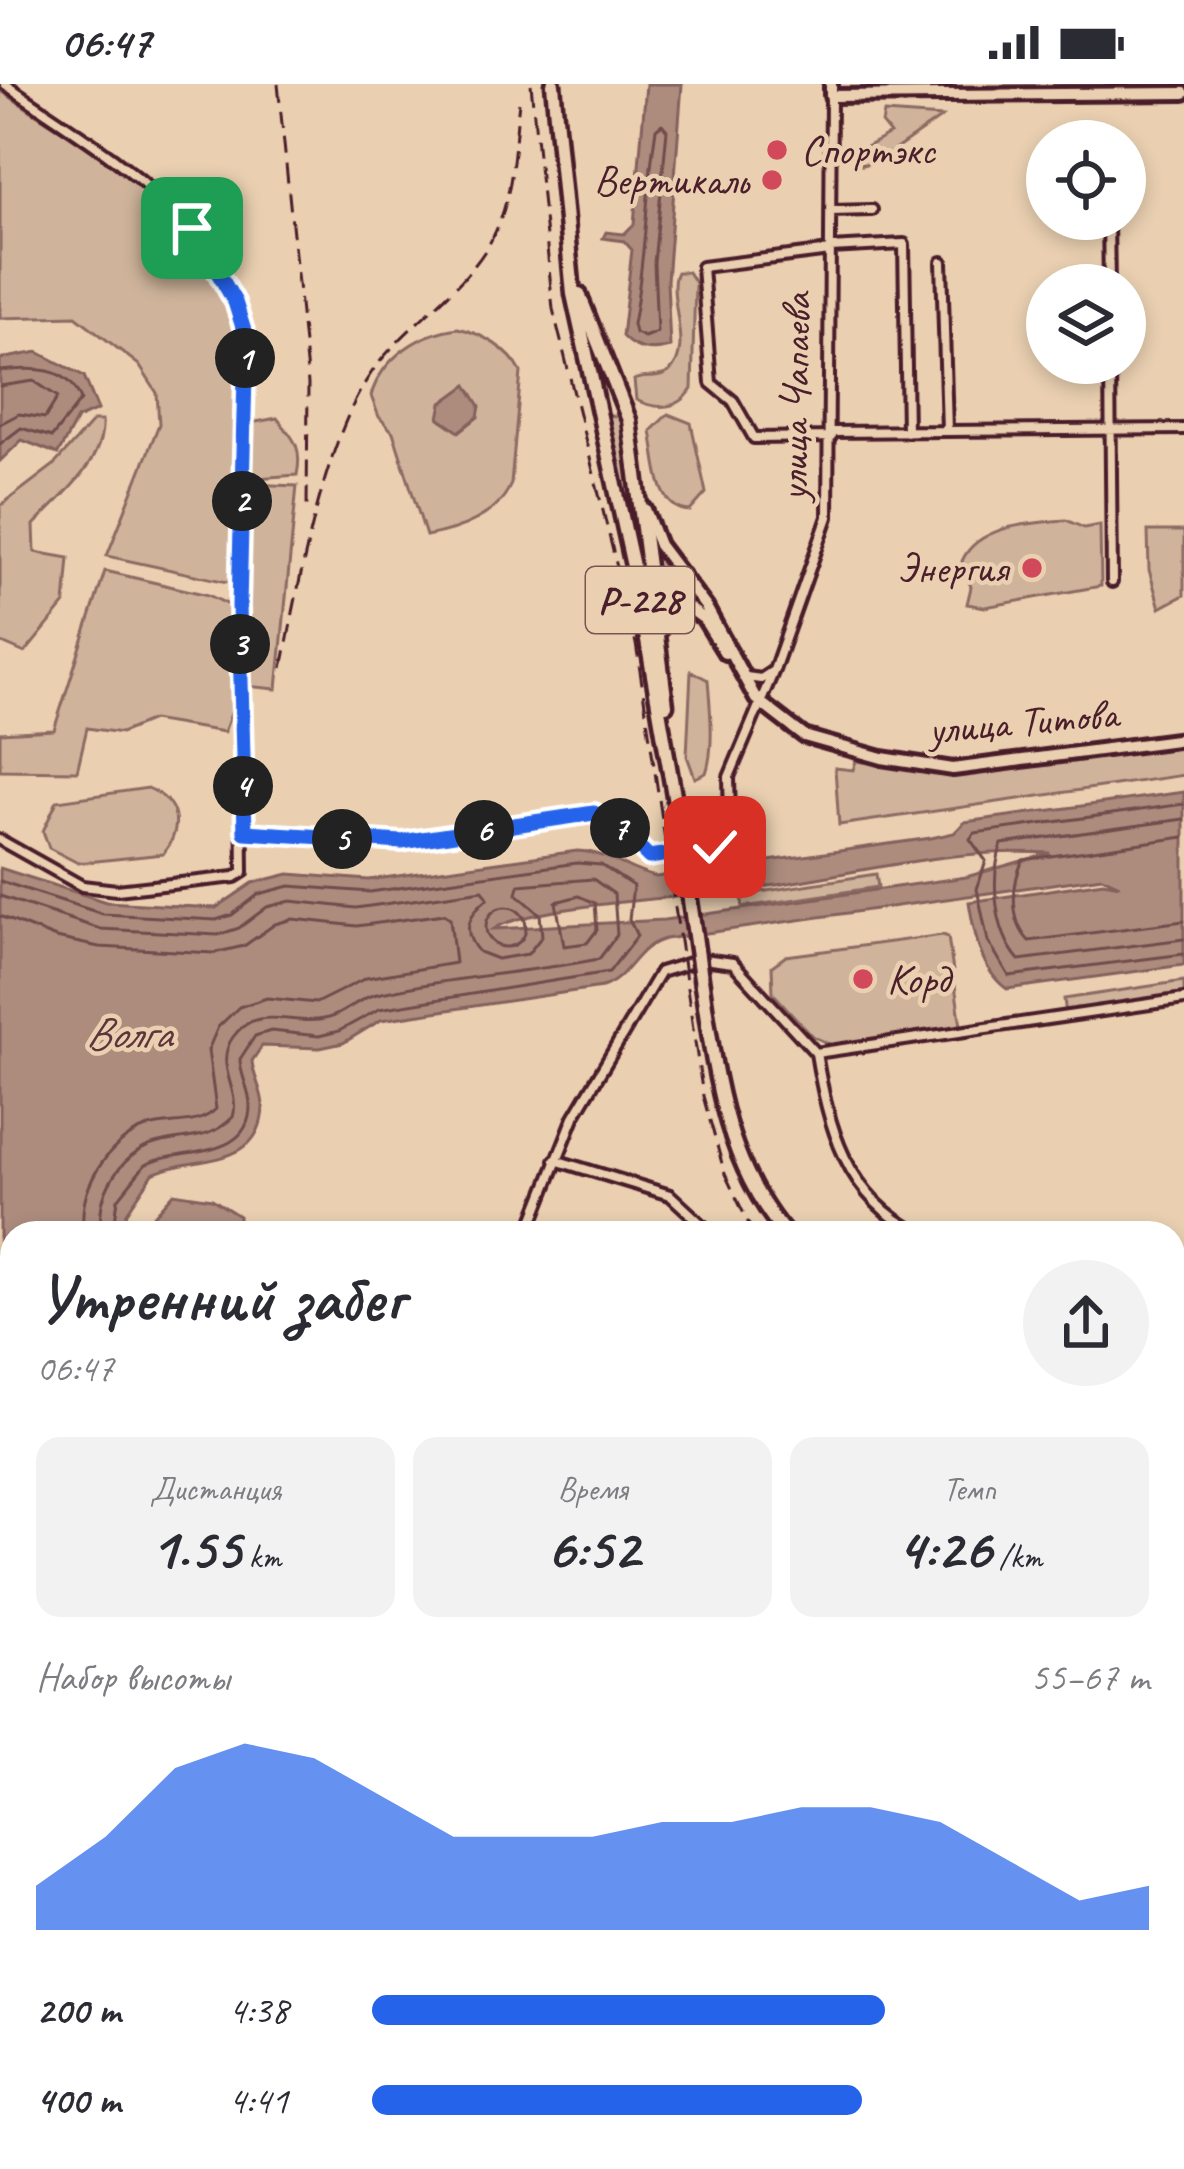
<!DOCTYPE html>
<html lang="ru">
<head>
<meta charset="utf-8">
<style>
  :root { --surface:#fff; --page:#f2f2f3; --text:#2b2b33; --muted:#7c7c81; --accent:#2563eb }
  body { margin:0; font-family:Caveat,sans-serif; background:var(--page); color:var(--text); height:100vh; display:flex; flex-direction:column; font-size:45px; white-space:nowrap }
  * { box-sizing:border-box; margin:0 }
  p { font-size:39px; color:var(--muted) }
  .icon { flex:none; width:66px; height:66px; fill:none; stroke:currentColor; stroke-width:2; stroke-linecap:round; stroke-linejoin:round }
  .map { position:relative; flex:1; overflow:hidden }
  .side { position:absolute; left:0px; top:1137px; width:1185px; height:948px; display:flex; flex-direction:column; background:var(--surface); border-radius:36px 36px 0 0; box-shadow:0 6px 18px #0003 }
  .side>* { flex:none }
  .buttons { position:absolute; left:1026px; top:36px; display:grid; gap:24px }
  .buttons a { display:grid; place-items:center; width:120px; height:120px; border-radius:50%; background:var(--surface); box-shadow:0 6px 18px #0003; font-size:60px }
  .pin { position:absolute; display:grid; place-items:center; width:102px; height:102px; color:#fff; margin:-51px; border-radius:24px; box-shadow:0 6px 18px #0006 }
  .km { position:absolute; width:60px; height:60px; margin:-30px; border-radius:50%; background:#222; color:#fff; font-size:33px; line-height:60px; text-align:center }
  .round { display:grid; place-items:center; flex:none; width:126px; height:126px; border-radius:63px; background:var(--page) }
  .summary { display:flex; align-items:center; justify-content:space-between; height:204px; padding:0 36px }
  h1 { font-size:66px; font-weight:600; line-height:90px }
  .metrics { display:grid; grid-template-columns:repeat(3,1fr); gap:18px; height:204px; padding:12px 36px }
  .metrics div { display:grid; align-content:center; border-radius:24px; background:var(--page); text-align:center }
  .metrics b { font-size:60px; font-weight:600 }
  .metrics small { font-size:33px; font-weight:400 }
  .metrics p { font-size:33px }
  .chart { height:336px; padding:24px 36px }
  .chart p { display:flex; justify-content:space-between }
  .chart svg { width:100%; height:216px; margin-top:12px; fill:var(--accent); opacity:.7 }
  ul { padding:0 36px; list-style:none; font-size:39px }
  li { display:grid; grid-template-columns:192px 144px 1fr; align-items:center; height:90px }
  li i { height:30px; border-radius:15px; background:var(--accent) }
  .status { display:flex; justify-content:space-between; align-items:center; height:84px; padding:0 60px; background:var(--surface); direction:ltr }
  .status svg { height:33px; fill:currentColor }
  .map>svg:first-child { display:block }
</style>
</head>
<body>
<div class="status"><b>06:47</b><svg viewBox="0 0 49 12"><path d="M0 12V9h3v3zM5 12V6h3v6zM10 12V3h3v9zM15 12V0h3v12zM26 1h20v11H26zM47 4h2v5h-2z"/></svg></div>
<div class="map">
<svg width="1184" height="2085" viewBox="0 0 1184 2085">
  <rect width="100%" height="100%" fill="#ead0b1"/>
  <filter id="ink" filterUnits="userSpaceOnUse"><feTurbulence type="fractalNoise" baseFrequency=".00833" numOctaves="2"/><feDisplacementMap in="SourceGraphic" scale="24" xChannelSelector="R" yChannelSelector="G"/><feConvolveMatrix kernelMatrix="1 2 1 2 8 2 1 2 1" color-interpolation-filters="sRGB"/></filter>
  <g filter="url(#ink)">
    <!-- green -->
    <path fill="#cfb49b" stroke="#8c6a63" stroke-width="3" d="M 0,6 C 58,47 132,84 181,136 C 272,232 241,379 236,500 L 107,472 L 159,340 L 157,309 L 139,281 L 76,232 L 0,234 Z
      M 884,29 L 942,33 L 880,76 L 862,81 L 860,66 L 890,50 L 882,40 Z
      M 677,188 L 688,188 L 695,199 L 692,305 C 679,326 657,326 636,316 L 634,296 C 642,291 659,296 669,288 C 695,267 665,209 677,188 Z
      M 458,244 C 483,250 509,265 521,288 L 511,400 C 497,433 459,446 426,452 L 393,348 L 379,333 L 371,312 C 382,273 420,249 458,244 Z
      M 668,330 L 691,339 L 706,409 L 690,427 C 655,426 657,374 651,347 Z
      M 611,331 L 625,335 L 656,563 L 606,340 Z
      M 277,334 C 293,354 303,362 297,391 L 256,394 L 250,388 L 251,339 Z
      M 93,337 L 102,337 C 105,378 60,413 34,441 L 35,468 L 69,474 L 65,520 L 25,569 L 0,558 L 0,422 L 54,381 Z
      M 249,400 L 297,402 L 277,605 L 245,602 Z
      M 1066,436 L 1084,444 L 1100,441 L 1101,502 L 985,523 L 967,520 L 971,503 L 962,477 C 978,441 1031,439 1066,436 Z
      M 1148,447 L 1184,447 L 1184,511 L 1160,524 L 1149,486 Z
      M 652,457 L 705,531 L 685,518 L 660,530 Z
      M 105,487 L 208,511 L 237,525 L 238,611 L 224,648 L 152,636 L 121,649 L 87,644 L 77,687 L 0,686 L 0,649 L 54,646 Z
      M 691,587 L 708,596 C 710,623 715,664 706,689 L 695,694 L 687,672 Z
      M 1184,661 L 1184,691 L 839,741 L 835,684 L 853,686 L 856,677 L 955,691 Z
      M 148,704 C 180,718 183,744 163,770 L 78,779 L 49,764 L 43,747 L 57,717 Z
      M 876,790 L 878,803 L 743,823 L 741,811 Z
      M 943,851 L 948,853 L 961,942 L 832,961 L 812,952 L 773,909 L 772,882 L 786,872 Z
      M 1184,897 L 1184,912 L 1066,930 L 1064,915 Z
      M 12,1688 L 12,1924 L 0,1931 L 0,1697 Z
      M 577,2073 L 721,2073 L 722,2085 L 572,2085 L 580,2080 Z
      M 736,2073 L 1002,2073 L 1013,2085 L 736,2085 Z"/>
    <!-- water -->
    <path fill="#ad8c7e" stroke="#85605d" stroke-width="3" fill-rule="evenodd" d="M 646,0 L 682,0 L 667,197 L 670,263 C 652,268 635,267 622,252 L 632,166 L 624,157 L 603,154 L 606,148 L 624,150 L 634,140 Z
      M 38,268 L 84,292 L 98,326 L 77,335 L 58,370 L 22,356 L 0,377 L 0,275 Z
      M 467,301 L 480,322 L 478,333 L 459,348 L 439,334 L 442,319 Z
      M 1184,708 L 1184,881 L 1007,905 C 980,886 974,848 969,818 L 1103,798 L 1120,801 L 1102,793 L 665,855 C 634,863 630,894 602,903 L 381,936 L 343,959 L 320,964 L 262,962 L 252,977 C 253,993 263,1006 263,1023 C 261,1087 191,1071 153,1090 L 126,1130 L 131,1140 L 148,1138 L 174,1109 L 212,1115 L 239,1132 L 239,1149 L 12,1149 L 12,1290 L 0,1294 L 0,784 L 106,818 L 216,824 L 253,799 L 289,790 L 369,796 L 577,767 C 608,768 626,786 656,793 L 931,754 L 954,749 L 965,738 ZM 1050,769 L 966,793 L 664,836 L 494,845 C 527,823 666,814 711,810 C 824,799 936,762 1050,769 Z
      M 0,1337 L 12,1352 L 12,1441 L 0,1451 Z"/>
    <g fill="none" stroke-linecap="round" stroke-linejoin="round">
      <!-- shore -->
      <path stroke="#724b4c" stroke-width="3" d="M 662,40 L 667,46 L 654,179 L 657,248 L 644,253 L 635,249 L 633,240 C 646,173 645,114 656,45 Z
        M 0,287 C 31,284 68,280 81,316 L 52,353 L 21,344 L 0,360
        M 0,302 L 34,297 L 58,313 L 45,334 L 19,330 L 0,340
        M 1184,720 L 975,749 L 970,755 L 986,777 L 977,805 L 988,857 L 1009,892 L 1184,870
        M 1184,735 L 1002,760 C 990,793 994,847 1019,876 L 1184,855
        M 1184,753 L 1023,776 C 1012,799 1009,836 1029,857 L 1184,837
        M 0,797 L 103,830 L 216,836 L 232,831 L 259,810 L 290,802 L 370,808 L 577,779 L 601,781 L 633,802 L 629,835 L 637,852 L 609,888 L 379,925 L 339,947 L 319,952 L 271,947 L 255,952 L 240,975 C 240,992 250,1005 250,1021 C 251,1078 177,1063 145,1081 L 118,1115 L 115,1137 L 123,1149
        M 0,812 L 100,845 L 218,851 L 239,844 L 267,823 L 291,817 L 356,824 L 483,806 L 488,814 C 469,829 460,847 479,868 L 497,875 L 528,870 L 542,852 L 540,830 L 517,810 L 519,801 L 593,795 L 614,810 L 617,851 L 599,875 C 525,889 450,893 377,910 C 358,914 346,929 328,934 C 294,944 258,918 233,953 C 213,981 241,1006 233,1033 C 208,1058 186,1051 155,1060 C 121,1069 92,1115 103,1149
        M 579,812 L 595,819 L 597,846 L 587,859 L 564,862 L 556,818 Z
        M486 843a20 20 0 1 1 40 0a20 20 0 1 1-40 0Z
        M 0,832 L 56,854 L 99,863 L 214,869 L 244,862 L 275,840 L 293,835 L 357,842 L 444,830 L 450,834 L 455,879 L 366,894 L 316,919 L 267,914 L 239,923 L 218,943 L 208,966 L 216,1025 C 197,1044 170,1035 146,1044 C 106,1058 76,1108 84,1149"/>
      <!-- canal -->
      <path stroke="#ad8c7e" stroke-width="6" d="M 1173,1454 L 1184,1445
        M 729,2085 L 729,2073"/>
      <!-- minor casing -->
      <g stroke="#4a1f2b" stroke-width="16">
        <path id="minor" d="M 830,127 L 872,126
          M 1108,135 L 1109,201
          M 830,164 L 904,160 L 907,348
          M 830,167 L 702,183 L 711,299 L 733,317 L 754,354 L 831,353
          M 942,178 L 947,347
          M 1110,279 L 1112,498
          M 832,348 L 1184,345
          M 746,593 L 761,595 L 773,587
          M 245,748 L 402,758 L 594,729 L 616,740 L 649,773 L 700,768 L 723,757 L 730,738 L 729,693 L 774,586 L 828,433 L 831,12
          M 0,756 L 82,802 L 117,806 L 235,793 L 243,788 L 240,521 L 246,253 C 205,120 113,75 5,0
          M 555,1076 L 670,1111 L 711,1149
          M 528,1149 L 574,1033 L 660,888 L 703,875 L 733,879 L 816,969
          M 919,1149 C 846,1114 828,1042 816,969 L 1184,915
          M 1173,1577 L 1184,1568
          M 1173,1694 L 1184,1709
          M 338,2085 L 358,2073"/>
      </g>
      <!-- major casing -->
      <g stroke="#4a1f2b" stroke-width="20">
        <path id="major" d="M 831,0 L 831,12 L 1184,9
          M 645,425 L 659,461 L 706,523 L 756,615 L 804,652 L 882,674 L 953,685 L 1184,655
          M 658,551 L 666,530 L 689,524 L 704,535 L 725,569
          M 1173,1225 L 1183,1218
          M 1173,1254 L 1184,1256"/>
      </g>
      <!-- highway casing -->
      <g stroke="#4a1f2b" stroke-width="21">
        <path id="highway" d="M 553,0 L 573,210 L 638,505 L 680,746
          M 579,210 L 629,336 L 666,621
          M 702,901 C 715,989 725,1078 785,1149
          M 1173,1265 L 1184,1269
          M 1173,1287 L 1184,1291"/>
      </g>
      <!-- minor -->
      <use href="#minor" stroke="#ead0b1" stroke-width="8"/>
      <!-- major -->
      <use href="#major" stroke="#ead0b1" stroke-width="10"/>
      <!-- highway -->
      <use href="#highway" stroke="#ead0b1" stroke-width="12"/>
      <!-- rail -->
      <path stroke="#4a1f2b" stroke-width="3" stroke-dasharray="18 9" stroke-linecap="butt" d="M 278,0 L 308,300 L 307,424
        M 531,0 L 553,225 L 636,560 L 703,1012 L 725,1090 L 753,1149
        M 282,584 C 299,500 323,358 372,288 C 408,237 473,202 497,144 C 514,105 514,59 519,18
        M 1173,1438 L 1184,1447
        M 1042,2073 L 1052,2085
        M 445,2085 L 487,2073"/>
      <!-- highway-bridge casing -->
      <g stroke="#4a1f2b" stroke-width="21" stroke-linecap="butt">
        <path id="highway-bridge" d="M 680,746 L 702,901"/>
      </g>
      <!-- highway-bridge -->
      <use href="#highway-bridge" stroke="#ead0b1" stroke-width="12"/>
    </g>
  </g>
  <g fill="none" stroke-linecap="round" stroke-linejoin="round" filter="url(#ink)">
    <!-- route casing -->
    <g stroke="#fff" stroke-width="24">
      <path id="route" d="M 192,144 L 235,218 L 246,253 L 239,521 L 245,748 L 402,758 L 594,729 L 616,740 L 649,773 L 715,763"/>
    </g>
    <!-- route -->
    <use href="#route" stroke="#2563eb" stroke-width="15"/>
  </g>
  <!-- markers -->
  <g fill="#d1495b" stroke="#ead0b1" stroke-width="4.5">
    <circle cx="777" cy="66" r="12"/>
    <circle cx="772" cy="96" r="12"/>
    <circle cx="1032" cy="484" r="12"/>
    <circle cx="863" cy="895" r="12"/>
  </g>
  <g text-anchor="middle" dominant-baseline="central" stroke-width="9" stroke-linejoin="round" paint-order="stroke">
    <!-- shield labels -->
    <rect fill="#ead0b1" stroke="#7a5453" stroke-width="3" x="586" y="483" width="108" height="66" rx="9"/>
    <g font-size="39" font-weight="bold" fill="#4a1f2b">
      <text x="640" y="516">Р-228</text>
    </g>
    <!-- poi labels -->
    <g font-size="42" fill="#4a1f2b" stroke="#ead0b1" text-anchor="start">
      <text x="801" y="66">Спортэкс</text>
      <text x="748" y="96" text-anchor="end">Вертикаль</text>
      <text x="1008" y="484" text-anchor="end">Энергия</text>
      <text x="887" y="895">Корд</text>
    </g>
    <!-- street labels -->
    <g font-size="42" fill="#4a1f2b" stroke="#ead0b1">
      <text transform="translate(795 313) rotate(-89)">улица Чапаева</text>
      <text transform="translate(1023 638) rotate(-5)">улица Титова</text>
    </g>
    <!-- water labels -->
    <g font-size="45" font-style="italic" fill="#5e353c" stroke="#ead0b1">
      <text x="128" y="949">Волга</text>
    </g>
  </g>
</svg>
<div class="buttons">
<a><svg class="icon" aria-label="locate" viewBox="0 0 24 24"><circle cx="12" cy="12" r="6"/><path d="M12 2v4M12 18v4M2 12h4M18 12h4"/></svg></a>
<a><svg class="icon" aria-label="layers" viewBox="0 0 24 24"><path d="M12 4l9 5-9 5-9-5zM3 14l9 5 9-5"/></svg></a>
</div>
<div class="pin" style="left:192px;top:144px;background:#1e9e55"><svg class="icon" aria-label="arrive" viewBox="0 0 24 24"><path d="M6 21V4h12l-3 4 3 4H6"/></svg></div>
<div class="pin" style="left:715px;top:763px;background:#d93025"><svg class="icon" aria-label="check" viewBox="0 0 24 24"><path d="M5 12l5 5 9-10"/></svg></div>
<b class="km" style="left:245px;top:274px">1</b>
<b class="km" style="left:242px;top:417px">2</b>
<b class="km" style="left:240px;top:560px">3</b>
<b class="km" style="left:243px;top:702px">4</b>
<b class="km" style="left:342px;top:755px">5</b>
<b class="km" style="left:484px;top:746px">6</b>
<b class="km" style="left:620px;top:744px">7</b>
<section class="side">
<div class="summary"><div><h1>Утренний забег</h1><p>06:47</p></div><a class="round"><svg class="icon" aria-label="share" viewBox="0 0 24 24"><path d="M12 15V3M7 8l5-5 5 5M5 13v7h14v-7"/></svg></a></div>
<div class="metrics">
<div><p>Дистанция</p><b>1.55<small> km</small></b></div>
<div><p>Время</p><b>6:52</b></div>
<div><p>Темп</p><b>4:26<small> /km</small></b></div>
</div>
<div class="chart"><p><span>Набор высоты</span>55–67 m</p>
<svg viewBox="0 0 160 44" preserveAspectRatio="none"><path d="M0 44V35L10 25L20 11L30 6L40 9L50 17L60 25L70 25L80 25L90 22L100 22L110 19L120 19L130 22L140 30L150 38L160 35V44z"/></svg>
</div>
<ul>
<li><b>200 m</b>4:38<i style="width:66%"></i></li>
<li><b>400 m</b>4:41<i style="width:63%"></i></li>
</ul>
</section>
</div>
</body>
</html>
